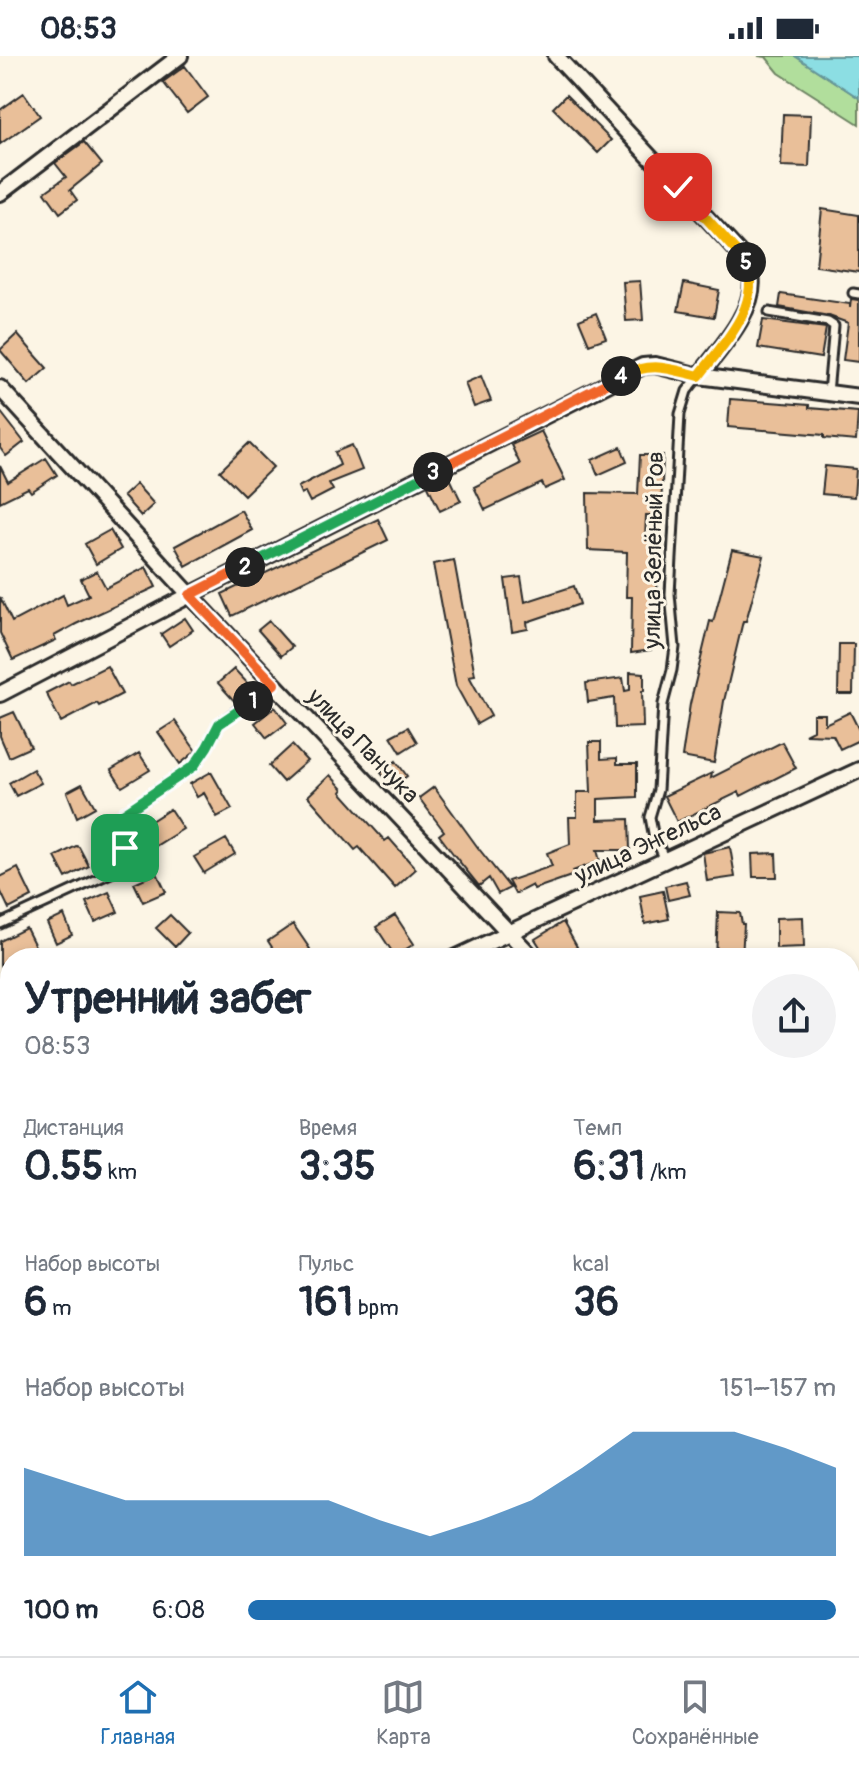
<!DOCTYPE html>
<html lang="ru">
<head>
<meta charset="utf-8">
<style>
  :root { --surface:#fff; --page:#f2f2f3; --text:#1f2937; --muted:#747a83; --line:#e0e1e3; --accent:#1f6fb2 }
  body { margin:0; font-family:Pangolin,sans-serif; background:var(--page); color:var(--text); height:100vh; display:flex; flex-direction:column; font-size:30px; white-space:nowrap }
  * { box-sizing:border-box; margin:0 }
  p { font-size:26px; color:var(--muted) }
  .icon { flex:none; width:44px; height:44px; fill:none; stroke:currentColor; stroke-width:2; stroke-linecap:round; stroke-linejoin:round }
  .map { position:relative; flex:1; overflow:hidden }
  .sheet { position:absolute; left:0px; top:892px; width:860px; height:708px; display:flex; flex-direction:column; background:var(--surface); border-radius:32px 32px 0 0; box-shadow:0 4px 12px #0003 }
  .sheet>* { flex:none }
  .pin { position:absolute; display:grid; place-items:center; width:68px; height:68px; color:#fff; margin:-34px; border-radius:16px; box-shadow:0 4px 12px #0006 }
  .km { position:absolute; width:40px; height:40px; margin:-20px; border-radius:50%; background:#222; color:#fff; font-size:22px; line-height:40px; text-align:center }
  .round { display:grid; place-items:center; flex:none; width:84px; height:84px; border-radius:42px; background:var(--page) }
  .head { display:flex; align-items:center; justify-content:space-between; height:136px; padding:0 24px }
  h1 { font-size:44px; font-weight:700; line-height:60px }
  .metrics { display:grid; grid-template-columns:repeat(3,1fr); gap:12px; height:136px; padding:8px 24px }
  .metrics div { display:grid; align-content:center }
  .metrics b { font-size:40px; font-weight:700 }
  .metrics small { font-size:22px; font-weight:400 }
  .metrics p { font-size:22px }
  .chart { height:224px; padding:16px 24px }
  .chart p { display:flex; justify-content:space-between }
  .chart svg { width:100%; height:144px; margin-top:8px; fill:var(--accent); opacity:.7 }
  ul { padding:0 24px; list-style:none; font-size:26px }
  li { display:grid; grid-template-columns:128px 96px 1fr; align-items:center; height:60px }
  li i { height:20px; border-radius:10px; background:var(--accent) }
  .status { display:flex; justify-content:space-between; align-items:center; height:56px; padding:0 40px; background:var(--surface); direction:ltr }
  .status svg { height:22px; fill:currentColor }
  .menu { display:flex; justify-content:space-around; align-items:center; height:112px; border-top:2px solid var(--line); background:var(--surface); font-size:22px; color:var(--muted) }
  .menu a { display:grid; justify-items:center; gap:4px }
  .menu .selected { color:var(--accent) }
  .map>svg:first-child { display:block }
</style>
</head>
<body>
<div class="status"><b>08:53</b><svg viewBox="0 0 49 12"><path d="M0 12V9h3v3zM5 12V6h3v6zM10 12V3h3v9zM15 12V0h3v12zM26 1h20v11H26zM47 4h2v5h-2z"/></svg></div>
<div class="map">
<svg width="859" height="1600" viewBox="0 0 859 1600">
  <rect width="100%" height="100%" fill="#fcf5e5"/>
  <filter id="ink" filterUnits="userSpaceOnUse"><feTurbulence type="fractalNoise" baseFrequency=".0125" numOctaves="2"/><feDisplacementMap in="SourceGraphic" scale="16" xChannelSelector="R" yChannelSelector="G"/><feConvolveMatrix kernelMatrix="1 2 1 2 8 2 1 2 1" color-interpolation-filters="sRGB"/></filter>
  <g filter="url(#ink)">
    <!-- green -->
    <path fill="#b1de9c" stroke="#6e8464" stroke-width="2" d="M 758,0 L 795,0 L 859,42 L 859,68 L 779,17 L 766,1 Z"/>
    <!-- water -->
    <path fill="#8cdee3" stroke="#659699" stroke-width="2" d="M 795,0 L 859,0 L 859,42 Z"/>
    <!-- building -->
    <path fill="#e9bf99" stroke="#2b2b2b" stroke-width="2" d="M 185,10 L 208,41 L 187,57 L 163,26 Z
      M 24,37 L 40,60 L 0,88 L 0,54 Z
      M 566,39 L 611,84 L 598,97 L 553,52 Z
      M 783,58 L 811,59 L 809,111 L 781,110 Z
      M 84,86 L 102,108 L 70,134 L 77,144 L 60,157 L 45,136 L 66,121 L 55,107 Z
      M 822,153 L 859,159 L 859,216 L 816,210 Z
      M 640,225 L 643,264 L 626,265 L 623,226 Z
      M 684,227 L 719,234 L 714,261 L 678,255 Z
      M 781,238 L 850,248 L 850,252 L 851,243 L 859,244 L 859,306 L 843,304 L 848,267 L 829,260 L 779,251 Z
      M 596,257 L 606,282 L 589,288 L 579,264 Z
      M 763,264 L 826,272 L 821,302 L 758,292 Z
      M 17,278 L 47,312 L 29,328 L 0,294 Z
      M 481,320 L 491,345 L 474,351 L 465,327 Z
      M 730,343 L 809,349 L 809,352 L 858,356 L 856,385 L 824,382 L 824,379 L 728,371 Z
      M 0,355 L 24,386 L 6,400 L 0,392 Z
      M 541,375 L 565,424 L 545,433 L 542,427 L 485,454 L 474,431 L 520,408 L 511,389 Z
      M 249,387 L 273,411 L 244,439 L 220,415 Z
      M 352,389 L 362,414 L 329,427 L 333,434 L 310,446 L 305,436 L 301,438 L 298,431 L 340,409 L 335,396 Z
      M 621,391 L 627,406 L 598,419 L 592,404 Z
      M 640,399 L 663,399 L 661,459 L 646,459 L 645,483 L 658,483 L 657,541 L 653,541 L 652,573 L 648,573 L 651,594 L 631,597 L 632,541 L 626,541 L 627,496 L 588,494 L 587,437 L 638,438 Z
      M 46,402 L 57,419 L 31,436 L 28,432 L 0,446 L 0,410 L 8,426 Z
      M 825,410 L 856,413 L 854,441 L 822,438 Z
      M 449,420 L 461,445 L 440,455 L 428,430 Z
      M 136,428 L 154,448 L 141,460 L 123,440 Z
      M 241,454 L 252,474 L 186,510 L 175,490 Z
      M 378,463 L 388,484 L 232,560 L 222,538 Z
      M 110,474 L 121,493 L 96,508 L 85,488 Z
      M 732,494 L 764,500 L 746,565 L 743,565 L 724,645 L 714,707 L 682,701 L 690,648 L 710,565 L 713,566 Z
      M 454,504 L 475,619 L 469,620 L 491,660 L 477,668 L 456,630 L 433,508 Z
      M 146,511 L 156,531 L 76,568 L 54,580 L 56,584 L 13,604 L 0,577 L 0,541 L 12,566 L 63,539 L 67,549 L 89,539 L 81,523 L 97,515 L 106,532 Z
      M 521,521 L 525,546 L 574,530 L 580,548 L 527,566 L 528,573 L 512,576 L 505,523 Z
      M 185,562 L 193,574 L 169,590 L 161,578 Z
      M 269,565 L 292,591 L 281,600 L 258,574 Z
      M 839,588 L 854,588 L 853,638 L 838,638 Z
      M 107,610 L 122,638 L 99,650 L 97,647 L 61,666 L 46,637 L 69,625 L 71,628 Z
      M 234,613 L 254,634 L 236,647 L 218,627 Z
      M 630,616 L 644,617 L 644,635 L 642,635 L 643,671 L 615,672 L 614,642 L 588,646 L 586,627 L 623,622 L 625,635 L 630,634 Z
      M 275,651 L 287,667 L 267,682 L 255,667 Z
      M 14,656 L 31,691 L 9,701 L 0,680 L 0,662 Z
      M 850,656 L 859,674 L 859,684 L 840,693 L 833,679 L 805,678 L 813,674 L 813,658 L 825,658 L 825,668 Z
      M 175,665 L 196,695 L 180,708 L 158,676 Z
      M 408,671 L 417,686 L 401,696 L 391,680 Z
      M 589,686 L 601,686 L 601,703 L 617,702 L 617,708 L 637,708 L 637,741 L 598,743 L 598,764 L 629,763 L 630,794 L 597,794 L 600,805 L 573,815 L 574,819 L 534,833 L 532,829 L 515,838 L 508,825 L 552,810 L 547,797 L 570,788 L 569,761 L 577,761 L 577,736 L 591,736 Z
      M 782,686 L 796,712 L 741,740 L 739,736 L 677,766 L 664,740 L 712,717 L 711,722 Z
      M 292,689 L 307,705 L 283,726 L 269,710 Z
      M 139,697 L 150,714 L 122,731 L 111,714 Z
      M 396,705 L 407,720 L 392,731 L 381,717 Z
      M 33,713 L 41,727 L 16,740 L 9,727 Z
      M 211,716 L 232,753 L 217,761 L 204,737 L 197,741 L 190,728 Z
      M 330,719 L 343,733 L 341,736 L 385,785 L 389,782 L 416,813 L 395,832 L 359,791 L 355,794 L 308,740 Z
      M 82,728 L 95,751 L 77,761 L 67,736 Z
      M 434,731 L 479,793 L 510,832 L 498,838 L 489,822 L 479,830 L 454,799 L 439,779 L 444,775 L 419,742 Z
      M 170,753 L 183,773 L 149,794 L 137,774 Z
      M 226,783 L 235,798 L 204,817 L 194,801 Z
      M 76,790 L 79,791 L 89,810 L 66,822 L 55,801 Z
      M 730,791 L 735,821 L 707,825 L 703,797 Z
      M 776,797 L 777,821 L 753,821 L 752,798 Z
      M 18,812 L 32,841 L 9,853 L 0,834 L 0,821 Z
      M 157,817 L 166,836 L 143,846 L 134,827 Z
      M 686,825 L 690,839 L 668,844 L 665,830 Z
      M 663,835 L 669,863 L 645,868 L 640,840 Z
      M 109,836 L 118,856 L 95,866 L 86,846 Z
      M 718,856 L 740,857 L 742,868 L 744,868 L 742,902 L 716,902 Z
      M 64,859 L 72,879 L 56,887 L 47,867 Z
      M 170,859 L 188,877 L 175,891 L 156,872 Z
      M 395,859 L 414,888 L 395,900 L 376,871 Z
      M 803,861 L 804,891 L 776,892 L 776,862 Z
      M 563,866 L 577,891 L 558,902 L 547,902 L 535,883 Z
      M 293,868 L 310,893 L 297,902 L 279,902 L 268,885 Z
      M 26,872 L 36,892 L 10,902 L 0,909 L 0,885 Z"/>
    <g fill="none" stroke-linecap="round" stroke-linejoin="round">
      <!-- lane casing -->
      <g stroke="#2b2b2b" stroke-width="13">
        <path id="lane" d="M 853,237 L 859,238
          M 769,256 L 828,266 L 834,270 L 828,337
          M 665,804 L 653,777 L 650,761 L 658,734 L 663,648 L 672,614 L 675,591 L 670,538 L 680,358 L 687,335 L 699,320
          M 0,868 L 115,815 L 123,804 L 125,792 L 119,773 L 123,758 L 194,710 L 207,691 L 219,668 L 273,628
          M 620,1590 L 659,1600"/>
      </g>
      <!-- street casing -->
      <g stroke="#2b2b2b" stroke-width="20">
        <path id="street" d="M 556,0 L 743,201 C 746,207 750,213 751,219 C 758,253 718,295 699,320
          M 0,137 L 180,0
          M 0,332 L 190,539 L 533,902
          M 0,638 L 190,539 L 643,310 L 655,309 L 699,320 L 859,341
          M 455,902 L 859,714
          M 0,1112 L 10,1107
          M 850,1270 L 859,1281
          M 0,1371 L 10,1365"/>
      </g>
      <!-- secondary casing -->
      <g stroke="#2b2b2b" stroke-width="26">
        <path id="secondary" d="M 850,1016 L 859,1009
          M 145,1600 L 157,1590"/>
      </g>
      <!-- lane -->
      <use href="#lane" stroke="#fcf5e5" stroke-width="7"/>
      <!-- street -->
      <use href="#street" stroke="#fcf5e5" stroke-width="14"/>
      <!-- secondary -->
      <use href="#secondary" stroke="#fcf5e5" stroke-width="20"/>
    </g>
  </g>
  <g fill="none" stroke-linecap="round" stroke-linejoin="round" filter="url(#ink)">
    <!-- split-1 casing -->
    <g stroke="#fff" stroke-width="16">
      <path id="split-1" d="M 125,792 L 119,773 L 123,758 L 194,710 L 207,691 L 219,668 L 253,645"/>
    </g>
    <!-- split-2 casing -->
    <g stroke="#fff" stroke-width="16">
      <path id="split-2" d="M 245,511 L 190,539 L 274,628 L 253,645"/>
    </g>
    <!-- split-3 casing -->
    <g stroke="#fff" stroke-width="16">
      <path id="split-3" d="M 245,511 L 433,416"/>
    </g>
    <!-- split-4 casing -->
    <g stroke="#fff" stroke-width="16">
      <path id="split-4" d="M 433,416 L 621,320"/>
    </g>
    <!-- split-5 casing -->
    <g stroke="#fff" stroke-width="16">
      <path id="split-5" d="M 621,320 C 652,305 667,312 699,320 C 723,288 763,249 746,206"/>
    </g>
    <!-- split-6 casing -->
    <g stroke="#fff" stroke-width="16">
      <path id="split-6" d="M 678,131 L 746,206"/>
    </g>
    <!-- split-1 -->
    <use href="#split-1" stroke="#22a559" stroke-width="10"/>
    <!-- split-2 -->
    <use href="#split-2" stroke="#f0652b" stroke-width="10"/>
    <!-- split-3 -->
    <use href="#split-3" stroke="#22a559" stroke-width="10"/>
    <!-- split-4 -->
    <use href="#split-4" stroke="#f0652b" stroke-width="10"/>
    <!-- split-5 -->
    <use href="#split-5" stroke="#f5b400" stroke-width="10"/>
    <!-- split-6 -->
    <use href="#split-6" stroke="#f5b400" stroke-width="10"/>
  </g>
  <g text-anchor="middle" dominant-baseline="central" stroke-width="6" stroke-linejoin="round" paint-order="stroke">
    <!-- street labels -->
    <g font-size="24" fill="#2b2b2b" stroke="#fcf5e5">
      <text transform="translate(654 494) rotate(-89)">улица Зелёный Ров</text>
      <text transform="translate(363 690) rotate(46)">улица Панчука</text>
      <text transform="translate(648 788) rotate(-25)">улица Энгельса</text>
    </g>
  </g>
</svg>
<div class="pin" style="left:125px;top:792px;background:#1e9e55"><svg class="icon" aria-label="arrive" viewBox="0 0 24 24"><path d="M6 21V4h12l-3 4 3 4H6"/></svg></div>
<div class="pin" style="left:678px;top:131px;background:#d93025"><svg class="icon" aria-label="check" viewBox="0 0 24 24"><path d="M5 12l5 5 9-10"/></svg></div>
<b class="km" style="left:253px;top:645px">1</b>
<b class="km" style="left:245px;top:511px">2</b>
<b class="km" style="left:433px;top:416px">3</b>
<b class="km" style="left:621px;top:320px">4</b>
<b class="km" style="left:746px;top:206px">5</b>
<section class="sheet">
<div class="head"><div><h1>Утренний забег</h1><p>08:53</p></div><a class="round"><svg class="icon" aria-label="share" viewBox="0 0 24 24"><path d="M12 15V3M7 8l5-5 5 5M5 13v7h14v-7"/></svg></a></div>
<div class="metrics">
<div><p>Дистанция</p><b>0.55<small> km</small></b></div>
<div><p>Время</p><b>3:35</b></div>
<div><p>Темп</p><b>6:31<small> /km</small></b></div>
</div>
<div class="metrics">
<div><p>Набор высоты</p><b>6<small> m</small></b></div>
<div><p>Пульс</p><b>161<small> bpm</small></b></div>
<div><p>kcal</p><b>36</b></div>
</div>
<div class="chart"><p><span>Набор высоты</span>151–157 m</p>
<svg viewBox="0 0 160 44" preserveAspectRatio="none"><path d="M0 44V17L10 22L20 27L30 27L40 27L50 27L60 27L70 33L80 38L90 33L100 27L110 17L120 6L130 6L140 6L150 11L160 17V44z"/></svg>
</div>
<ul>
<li><b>100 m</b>6:08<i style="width:100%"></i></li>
</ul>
</section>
</div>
<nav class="menu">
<a class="selected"><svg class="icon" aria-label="home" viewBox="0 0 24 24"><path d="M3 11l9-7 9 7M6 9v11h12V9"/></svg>Главная</a>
<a><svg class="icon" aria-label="map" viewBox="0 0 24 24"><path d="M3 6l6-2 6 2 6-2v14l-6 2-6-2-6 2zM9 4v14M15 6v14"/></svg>Карта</a>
<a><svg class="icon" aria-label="saved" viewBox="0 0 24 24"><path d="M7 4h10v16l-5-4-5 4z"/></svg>Сохранённые</a>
</nav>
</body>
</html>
